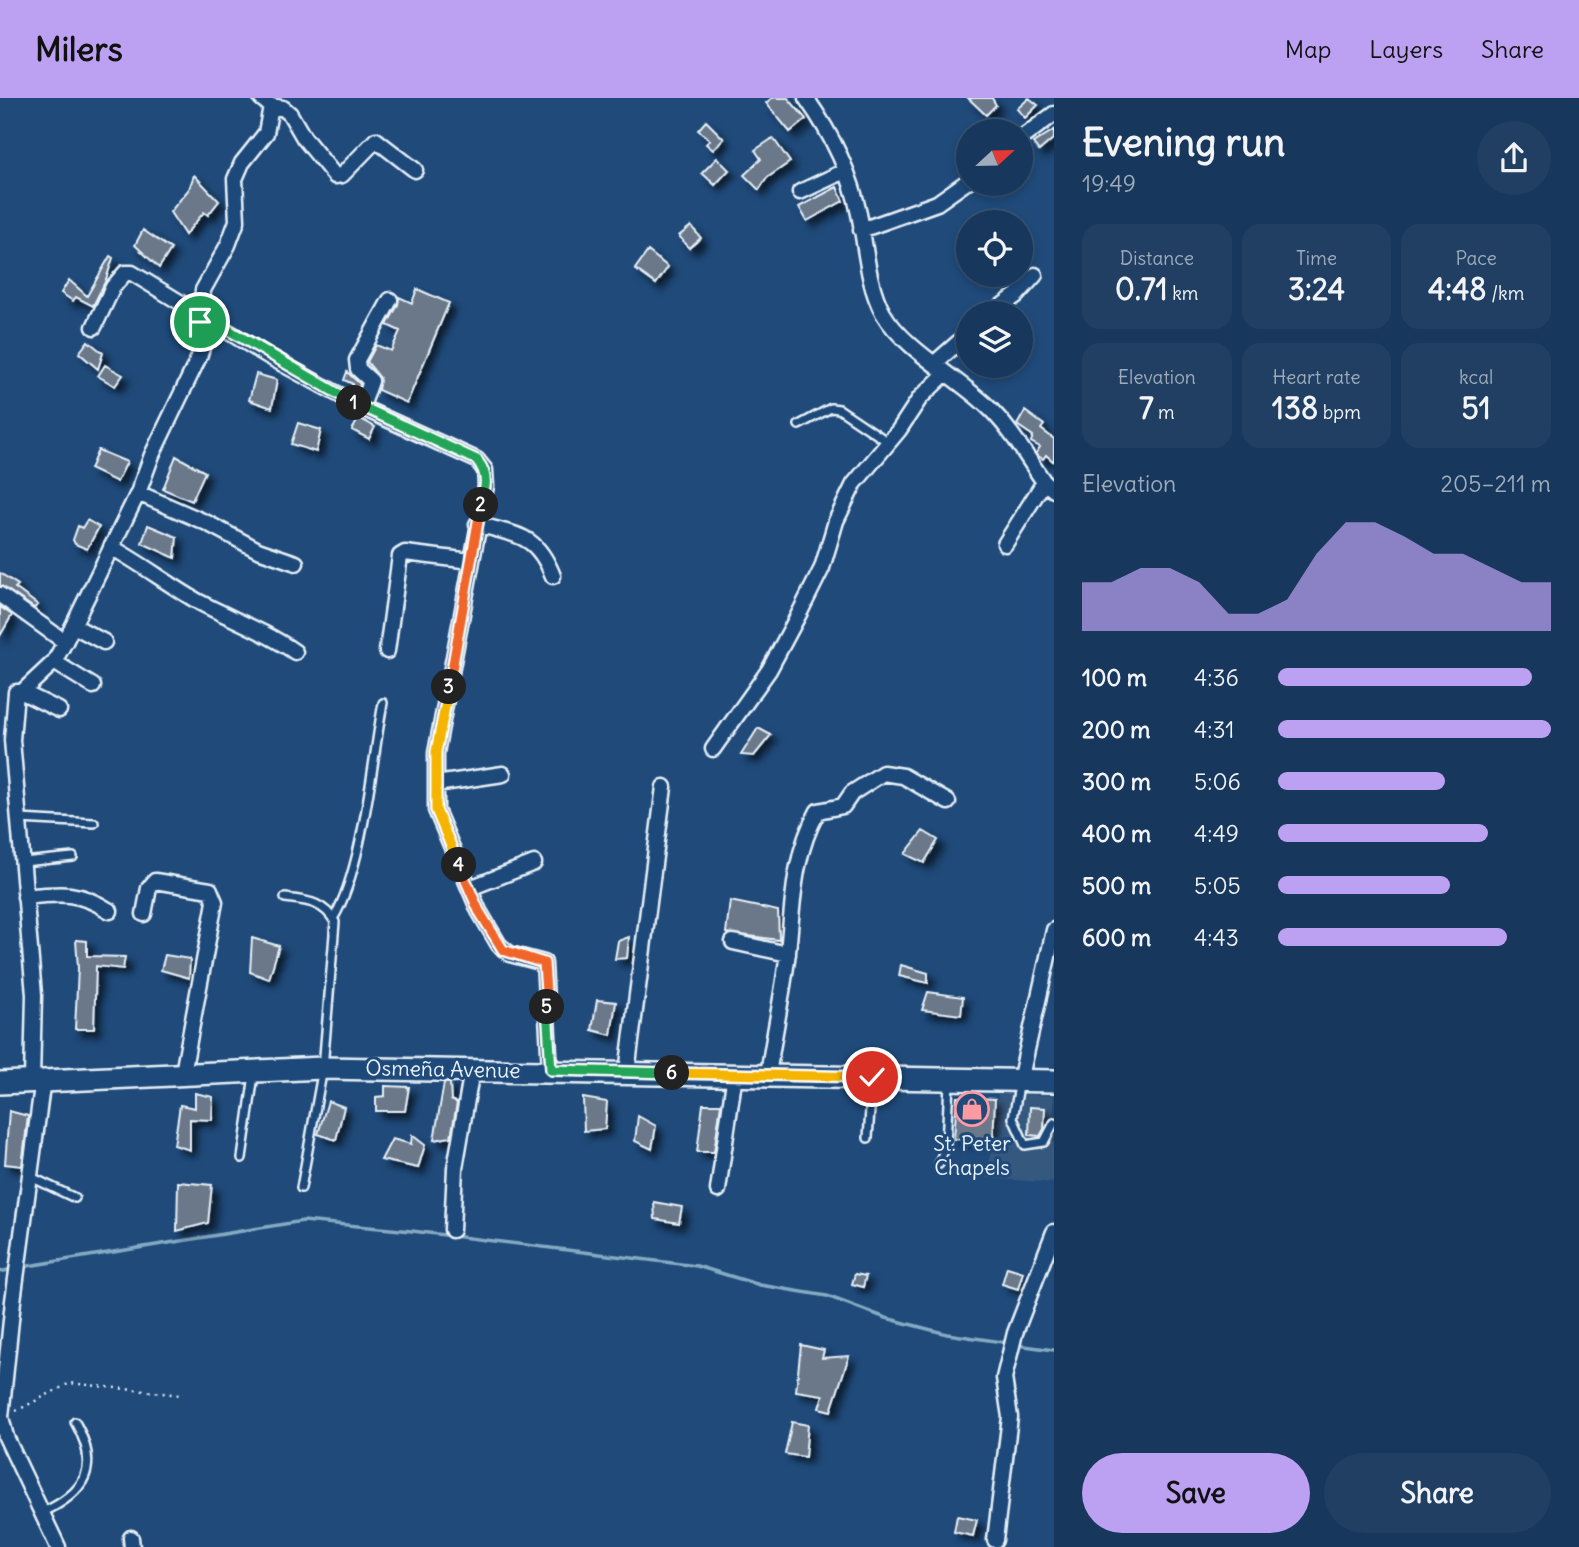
<!DOCTYPE html>
<html lang="en">
<head>
<meta charset="utf-8">
<style>
  :root { --surface:#17385c; --page:#203f62; --text:#f1f3f6; --muted:#9eacbb; --line:#365272; --accent:#bca0f2 }
  body { margin:0; font-family:Delius,sans-serif; background:var(--page); color:var(--text); height:100vh; display:flex; flex-direction:column; font-size:26px; white-space:nowrap }
  * { box-sizing:border-box; margin:0 }
  p { font-size:23px; color:var(--muted) }
  .icon { flex:none; width:38px; height:38px; fill:none; stroke:currentColor; stroke-width:2; stroke-linecap:round; stroke-linejoin:round }
  .map { position:relative; flex:1; overflow:hidden }
  .side { display:flex; flex-direction:column; background:var(--surface); width:525px }
  .side>* { flex:none }
  .needle { width:46px; rotate:68deg }
  .buttons { position:absolute; left:956px; top:21px; display:grid; gap:14px }
  .buttons a { display:grid; place-items:center; width:77px; height:77px; border-radius:50%; background:var(--surface); box-shadow:0 4px 10px #0003,0 0 0 2px var(--line); font-size:35px }
  .pin { position:absolute; display:grid; place-items:center; width:60px; height:60px; color:#fff; margin:-30px; border:4px solid #fff; border-radius:50%; box-shadow:0 2px 7px #0007 }
  .km { position:absolute; width:35px; height:35px; margin:-18px; border-radius:50%; background:#222; color:#fff; font-size:19px; line-height:35px; text-align:center }
  .round { display:grid; place-items:center; flex:none; width:74px; height:74px; border-radius:37px; background:var(--page) }
  .headline { display:flex; align-items:center; justify-content:space-between; height:119px; padding:0 28px }
  h1 { font-size:38px; font-weight:800; line-height:52px }
  .figures { display:grid; grid-template-columns:repeat(3,1fr); gap:10px; height:119px; padding:7px 28px }
  .figures div { display:grid; align-content:center; border-radius:18px; background:var(--page); text-align:center }
  .figures b { font-size:30px; font-weight:800 }
  .figures small { font-size:19px; font-weight:400 }
  .figures p { font-size:19px }
  .chart { height:196px; padding:14px 28px }
  .chart p { display:flex; justify-content:space-between }
  .chart svg { width:100%; height:126px; margin-top:7px; fill:var(--accent); opacity:.7 }
  .cta { display:flex; gap:14px; margin-top:auto; padding:14px 28px }
  .cta a { flex:1; height:80px; border-radius:42px; background:var(--accent); color:#111; font-size:28px; font-weight:800; line-height:80px; text-align:center }
  .cta a+a { background:var(--page); color:var(--text) }
  ul { padding:0 28px; list-style:none; font-size:23px }
  li { display:grid; grid-template-columns:112px 84px 1fr; align-items:center; height:52px }
  li i { height:18px; border-radius:9px; background:var(--accent) }
  header { display:flex; align-items:center; gap:42px; box-sizing:border-box; height:98px; padding:0 35px; background:var(--accent); color:#111 }
  header strong { font-size:33px }
  nav { display:flex; gap:38px; margin-inline-start:auto; font-size:24px }
  main { display:flex; flex:1; min-height:0 }
  .map>svg:first-child { display:block }
</style>
</head>
<body>
<header>
<strong>Milers</strong>
<nav><a>Map</a><a>Layers</a><a>Share</a></nav>
</header>
<main>
<div class="map">
<svg width="1054" height="1449" viewBox="0 0 1054 1449">
  <defs>
    <filter id="shadow"><feDropShadow dx="6" dy="6" stdDeviation="3.5" flood-color="#0009"/></filter>
  </defs>
  <rect width="100%" height="100%" fill="#1f4a7a"/>
  <filter id="ink" filterUnits="userSpaceOnUse"><feTurbulence type="fractalNoise" baseFrequency=".0143" numOctaves="2"/><feDisplacementMap in="SourceGraphic" scale="14" xChannelSelector="R" yChannelSelector="G"/><feConvolveMatrix kernelMatrix="1 2 1 2 8 2 1 2 1" color-interpolation-filters="sRGB"/></filter>
  <g filter="url(#ink)">
    <!-- built -->
    <path fill="#36587e" d="M 998,996 L 1054,997 L 1054,1085 L 987,1080 Z"/>
    <g fill="none" stroke-linecap="round" stroke-linejoin="round">
      <!-- stream -->
      <path stroke="#85aac3" stroke-width="3.5" d="M 22,1169 L 303,1123 L 412,1133 L 697,1168 L 760,1187 L 827,1198 L 886,1220 L 947,1236 L 1009,1245
        M 0,1174 L 12,1171
        M 1017,1247 L 1054,1252"/>
    </g>
    <!-- building -->
    <path fill="#6a7889" stroke="#e8f1f8" stroke-width="2" filter="url(#shadow)" d="M 772,0 L 788,0 L 806,21 L 790,34 L 766,5 Z
      M 968,0 L 992,0 L 996,7 L 986,17 Z
      M 1029,0 L 1038,7 L 1025,20 L 1017,11 Z
      M 706,23 L 724,41 L 713,52 L 706,46 L 710,42 L 698,32 Z
      M 1054,32 L 1054,40 L 1039,53 L 1033,45 Z
      M 773,40 L 790,64 L 767,80 L 759,92 L 744,77 L 761,61 L 755,52 Z
      M 717,60 L 729,72 L 715,87 L 702,75 Z
      M 194,77 L 219,103 L 208,117 L 204,114 L 185,137 L 170,114 L 189,91 Z
      M 837,89 L 843,103 L 807,123 L 799,109 Z
      M 691,128 L 701,140 L 689,150 L 679,138 Z
      M 143,132 L 171,151 L 159,170 L 135,147 Z
      M 648,153 L 668,169 L 656,186 L 635,171 Z
      M 110,158 L 113,160 L 105,184 L 93,208 L 76,199 L 73,203 L 61,195 L 69,182 L 87,198 Z
      M 417,191 L 449,205 L 407,305 L 378,292 L 380,280 L 367,264 L 376,247 L 391,253 L 400,233 L 387,227 L 398,207 L 399,199 L 412,205 Z
      M 88,243 L 103,255 L 98,271 L 79,255 Z
      M 105,267 L 123,277 L 115,288 L 98,278 Z
      M 347,274 L 360,286 L 357,295 L 350,292 L 353,286 L 344,282 Z
      M 256,276 L 277,282 L 272,310 L 249,302 Z
      M 1025,313 L 1044,327 L 1041,331 L 1054,341 L 1054,364 L 1046,357 L 1043,361 L 1038,358 L 1036,355 L 1040,349 L 1031,344 L 1033,338 L 1017,327 Z
      M 359,320 L 375,329 L 369,341 L 352,332 Z
      M 298,325 L 321,332 L 316,354 L 291,346 Z
      M 98,352 L 127,364 L 117,384 L 90,371 Z
      M 176,358 L 205,374 L 192,403 L 163,391 Z
      M 87,422 L 99,429 L 87,451 L 75,446 L 73,442 L 78,428 L 82,430 Z
      M 148,427 L 177,439 L 175,460 L 142,445 Z
      M 0,475 L 18,487 L 15,490 L 38,507 L 34,510 L 0,487 Z
      M 0,509 L 12,517 L 0,538 Z
      M 758,630 L 771,637 L 754,658 L 741,657 Z
      M 923,733 L 938,742 L 924,765 L 905,756 Z
      M 730,803 L 778,813 L 779,842 L 726,835 Z
      M 629,839 L 627,860 L 615,861 L 618,843 Z
      M 252,840 L 279,848 L 269,881 L 250,874 Z
      M 76,842 L 87,843 L 87,858 L 125,859 L 123,871 L 96,868 L 94,931 L 75,931 L 78,870 Z
      M 165,857 L 190,861 L 189,880 L 161,872 Z
      M 901,867 L 928,875 L 928,885 L 899,878 Z
      M 928,894 L 963,899 L 961,917 L 922,912 Z
      M 597,902 L 616,904 L 611,937 L 592,932 Z
      M 444,985 L 450,985 L 451,1002 L 457,1005 L 451,1039 L 434,1042 Z
      M 385,988 L 409,989 L 405,1013 L 376,1013 L 376,999 L 385,998 Z
      M 195,995 L 213,999 L 212,1022 L 190,1021 L 190,1052 L 174,1047 L 180,1007 L 195,1010 Z
      M 957,999 L 995,1001 L 993,1043 L 954,1041 Z
      M 583,1000 L 607,1004 L 605,1031 L 584,1033 Z
      M 328,1003 L 344,1009 L 336,1042 L 318,1036 Z
      M 703,1006 L 721,1006 L 714,1054 L 697,1054 Z
      M 1030,1009 L 1045,1010 L 1044,1031 L 1040,1038 L 1029,1037 Z
      M 9,1013 L 28,1018 L 22,1068 L 5,1066 Z
      M 638,1018 L 656,1028 L 652,1051 L 635,1043 Z
      M 412,1037 L 425,1047 L 418,1070 L 381,1062 L 392,1041 L 411,1046 Z
      M 178,1084 L 212,1087 L 208,1125 L 177,1133 Z
      M 654,1104 L 682,1109 L 679,1125 L 655,1121 Z
      M 1007,1169 L 1023,1174 L 1018,1191 L 1002,1186 Z
      M 855,1176 L 866,1178 L 863,1189 L 852,1186 Z
      M 801,1247 L 824,1252 L 822,1260 L 849,1258 L 831,1313 L 819,1310 L 823,1297 L 796,1293 Z
      M 792,1324 L 808,1327 L 805,1359 L 785,1356 Z
      M 957,1418 L 977,1422 L 973,1438 L 954,1434 Z"/>
    <g fill="none" stroke-linecap="round" stroke-linejoin="round">
      <!-- lane casing -->
      <g stroke="#e8f1f8" stroke-width="12">
        <path id="lane" d="M 799,327 L 831,310 L 839,311 L 888,344
          M 19,721 L 94,725
          M 23,764 L 73,759
          M 285,800 C 307,803 323,803 335,824 L 323,970 L 301,1090
          M 333,821 C 363,772 372,664 383,605
          M 1020,983 L 1013,1020 L 1025,1047 L 1044,1044 L 1054,1025
          M 868,1040 L 872,984
          M 242,1060 L 254,977
          M 939,1066 L 946,1046 L 949,985
          M 31,1079 L 75,1100
          M 41,1415 C 86,1395 101,1369 75,1324"/>
      </g>
      <!-- street casing -->
      <g stroke="#e8f1f8" stroke-width="19">
        <path id="street" d="M 806,0 C 830,34 851,75 859,116 C 866,148 867,186 883,215 C 903,250 956,279 986,307 C 1010,329 1026,358 1044,384 L 1054,392
          M 271,8 L 283,10 L 290,16 L 304,40 L 335,78 L 342,77 L 376,42 L 415,72
          M 1020,41 L 1054,16
          M 800,94 L 845,73
          M 861,132 L 937,105 L 968,83
          M 992,215 L 1017,197 L 1035,177
          M 94,229 L 113,189 L 125,175 L 132,175 L 268,258 L 367,312 L 477,362 L 485,372 L 486,388 L 436,655 L 436,712 L 479,813 L 499,847 L 510,856 L 544,865 L 550,972
          M 936,264 L 968,236
          M 362,309 L 371,283 L 358,271 L 357,262 L 390,202
          M 138,395 L 207,425 L 258,452 L 296,465
          M 477,426 C 518,438 536,435 553,478
          M 1005,446 L 1044,384
          M 111,449 C 142,466 169,487 199,504 C 231,521 265,533 295,554
          M 0,497 L 65,544
          M 74,528 L 104,544
          M 387,553 L 400,458 L 405,455 L 471,463
          M 54,564 L 93,588
          M 22,594 L 59,612
          M 713,651 L 769,572 L 800,514 L 822,470 L 836,423 L 854,386 L 899,332 L 920,300 L 946,275
          M 436,686 L 503,676
          M 470,790 L 534,765
          M 25,799 C 62,795 78,793 110,813
          M 144,816 L 149,790 L 155,783 L 210,792 L 215,804 L 183,975
          M 733,844 L 788,856
          M 627,974 L 664,689
          M 768,977 C 774,936 783,895 788,854 C 793,805 793,757 818,713 L 843,708 L 852,695 L 883,675 L 903,678 L 948,704
          M 43,981 L 13,1203 L 1,1319 L 6,1339 L 58,1449
          M 32,982 L 34,897 L 12,642 L 16,594 L 22,594 L 54,564 L 65,544 L 138,395 L 152,357 L 199,259 L 203,247 L 200,224 L 203,192 L 228,147 L 237,123 L 235,81 L 242,65 L 266,35 L 271,8 L 261,0
          M 1020,983 L 1054,832
          M 718,1092 L 735,976
          M 452,1132 L 455,1070 L 472,972
          M 131,1440 L 132,1449
          M 995,1442 L 1010,1319 L 1004,1280 L 1015,1235 L 1054,1134"/>
      </g>
      <!-- primary casing -->
      <g stroke="#e8f1f8" stroke-width="26">
        <path id="primary" d="M 0,985 L 323,970 L 1054,983"/>
      </g>
      <!-- path -->
      <path stroke="#e8f1f8" stroke-width="2.5" stroke-dasharray="2 5" stroke-linecap="butt" d="M 16,1313 L 70,1285 L 180,1297"/>
      <!-- lane -->
      <use href="#lane" stroke="#1f4a7a" stroke-width="7"/>
      <!-- street -->
      <use href="#street" stroke="#1f4a7a" stroke-width="14"/>
      <!-- primary -->
      <use href="#primary" stroke="#1f4a7a" stroke-width="21"/>
    </g>
  </g>
  <g fill="none" stroke-linecap="round" stroke-linejoin="round" filter="url(#ink)">
    <!-- split-1 casing -->
    <g stroke="#fff" stroke-width="14">
      <path id="split-1" d="M 200,224 L 201,216 L 354,305"/>
    </g>
    <!-- split-2 casing -->
    <g stroke="#fff" stroke-width="14">
      <path id="split-2" d="M 354,305 L 477,362 C 489,377 486,389 481,407"/>
    </g>
    <!-- split-3 casing -->
    <g stroke="#fff" stroke-width="14">
      <path id="split-3" d="M 449,589 L 481,407"/>
    </g>
    <!-- split-4 casing -->
    <g stroke="#fff" stroke-width="14">
      <path id="split-4" d="M 449,589 L 436,654 L 436,712 L 459,767"/>
    </g>
    <!-- split-5 casing -->
    <g stroke="#fff" stroke-width="14">
      <path id="split-5" d="M 459,767 L 479,813 L 503,852 L 544,865 L 547,909"/>
    </g>
    <!-- split-6 casing -->
    <g stroke="#fff" stroke-width="14">
      <path id="split-6" d="M 547,909 L 551,972 L 672,975"/>
    </g>
    <!-- split-7 casing -->
    <g stroke="#fff" stroke-width="14">
      <path id="split-7" d="M 672,975 L 872,979"/>
    </g>
    <!-- split-1 -->
    <use href="#split-1" stroke="#22a559" stroke-width="9"/>
    <!-- split-2 -->
    <use href="#split-2" stroke="#22a559" stroke-width="9"/>
    <!-- split-3 -->
    <use href="#split-3" stroke="#f0652b" stroke-width="9"/>
    <!-- split-4 -->
    <use href="#split-4" stroke="#f5b400" stroke-width="9"/>
    <!-- split-5 -->
    <use href="#split-5" stroke="#f0652b" stroke-width="9"/>
    <!-- split-6 -->
    <use href="#split-6" stroke="#22a559" stroke-width="9"/>
    <!-- split-7 -->
    <use href="#split-7" stroke="#f5b400" stroke-width="9"/>
  </g>
  <!-- icons -->
  <defs>
    <g id="shop-ring" transform="scale(1.75)"><circle r="9.5" fill="#1f4a7a" stroke="#ff9aa2" stroke-width="1.5"/><path d="M-5-2.5h2.3a2.7 3.5 0 0 1 5.4 0H5L5.5 6h-11ZM-1.5-2.5h3a1.5 2.3 0 0 0-3 0Z" fill="#ff9aa2"/></g>
  </defs>
  <g fill-rule="evenodd">
    <use href="#shop-ring" x="972" y="1011"/>
  </g>
  <g text-anchor="middle" dominant-baseline="central" stroke-width="6" stroke-linejoin="round" paint-order="stroke">
    <!-- street labels -->
    <g font-size="21" fill="#e8f1f8" stroke="#1f4a7a">
      <text transform="translate(443 971) rotate(1)">Osmeña Avenue</text>
    </g>
    <!-- poi labels -->
    <g font-size="21" fill="#e8f1f8" stroke="#1f4a7a">
      <text x="972" y="1045">St. Peter<tspan x="972" dy="24">Chapels</tspan></text>
    </g>
  </g>
</svg>
<div class="buttons">
<a><svg class="needle" viewBox="-14 -14 28 28"><path d="M0-13l5 13h-10z" fill="#e53935"/><path d="M0 13l5-13h-10z" fill="#9eacbb"/></svg></a>
<a><svg class="icon" aria-label="locate" viewBox="0 0 24 24"><circle cx="12" cy="12" r="6"/><path d="M12 2v4M12 18v4M2 12h4M18 12h4"/></svg></a>
<a><svg class="icon" aria-label="layers" viewBox="0 0 24 24"><path d="M12 4l9 5-9 5-9-5zM3 14l9 5 9-5"/></svg></a>
</div>
<div class="pin" style="left:200px;top:224px;background:#1e9e55"><svg class="icon" aria-label="arrive" viewBox="0 0 24 24"><path d="M6 21V4h12l-3 4 3 4H6"/></svg></div>
<div class="pin" style="left:872px;top:979px;background:#d93025"><svg class="icon" aria-label="check" viewBox="0 0 24 24"><path d="M5 12l5 5 9-10"/></svg></div>
<b class="km" style="left:354px;top:305px">1</b>
<b class="km" style="left:481px;top:407px">2</b>
<b class="km" style="left:449px;top:589px">3</b>
<b class="km" style="left:459px;top:767px">4</b>
<b class="km" style="left:547px;top:909px">5</b>
<b class="km" style="left:672px;top:975px">6</b>
</div>
<section class="side">
<div class="headline"><div><h1>Evening run</h1><p>19:49</p></div><a class="round"><svg class="icon" aria-label="share" viewBox="0 0 24 24"><path d="M12 15V3M7 8l5-5 5 5M5 13v7h14v-7"/></svg></a></div>
<div class="figures">
<div><p>Distance</p><b>0.71<small> km</small></b></div>
<div><p>Time</p><b>3:24</b></div>
<div><p>Pace</p><b>4:48<small> /km</small></b></div>
</div>
<div class="figures">
<div><p>Elevation</p><b>7<small> m</small></b></div>
<div><p>Heart rate</p><b>138<small> bpm</small></b></div>
<div><p>kcal</p><b>51</b></div>
</div>
<div class="chart"><p><span>Elevation</span>205–211 m</p>
<svg viewBox="0 0 160 44" preserveAspectRatio="none"><path d="M0 44V27L10 27L20 22L30 22L40 27L50 38L60 38L70 33L80 17L90 6L100 6L110 11L120 17L130 17L140 22L150 27L160 27V44z"/></svg>
</div>
<ul>
<li><b>100 m</b>4:36<i style="width:93%"></i></li>
<li><b>200 m</b>4:31<i style="width:100%"></i></li>
<li><b>300 m</b>5:06<i style="width:61%"></i></li>
<li><b>400 m</b>4:49<i style="width:77%"></i></li>
<li><b>500 m</b>5:05<i style="width:63%"></i></li>
<li><b>600 m</b>4:43<i style="width:84%"></i></li>
</ul>
<div class="cta"><a>Save</a><a>Share</a></div>
</section>
</main>
</body>
</html>
